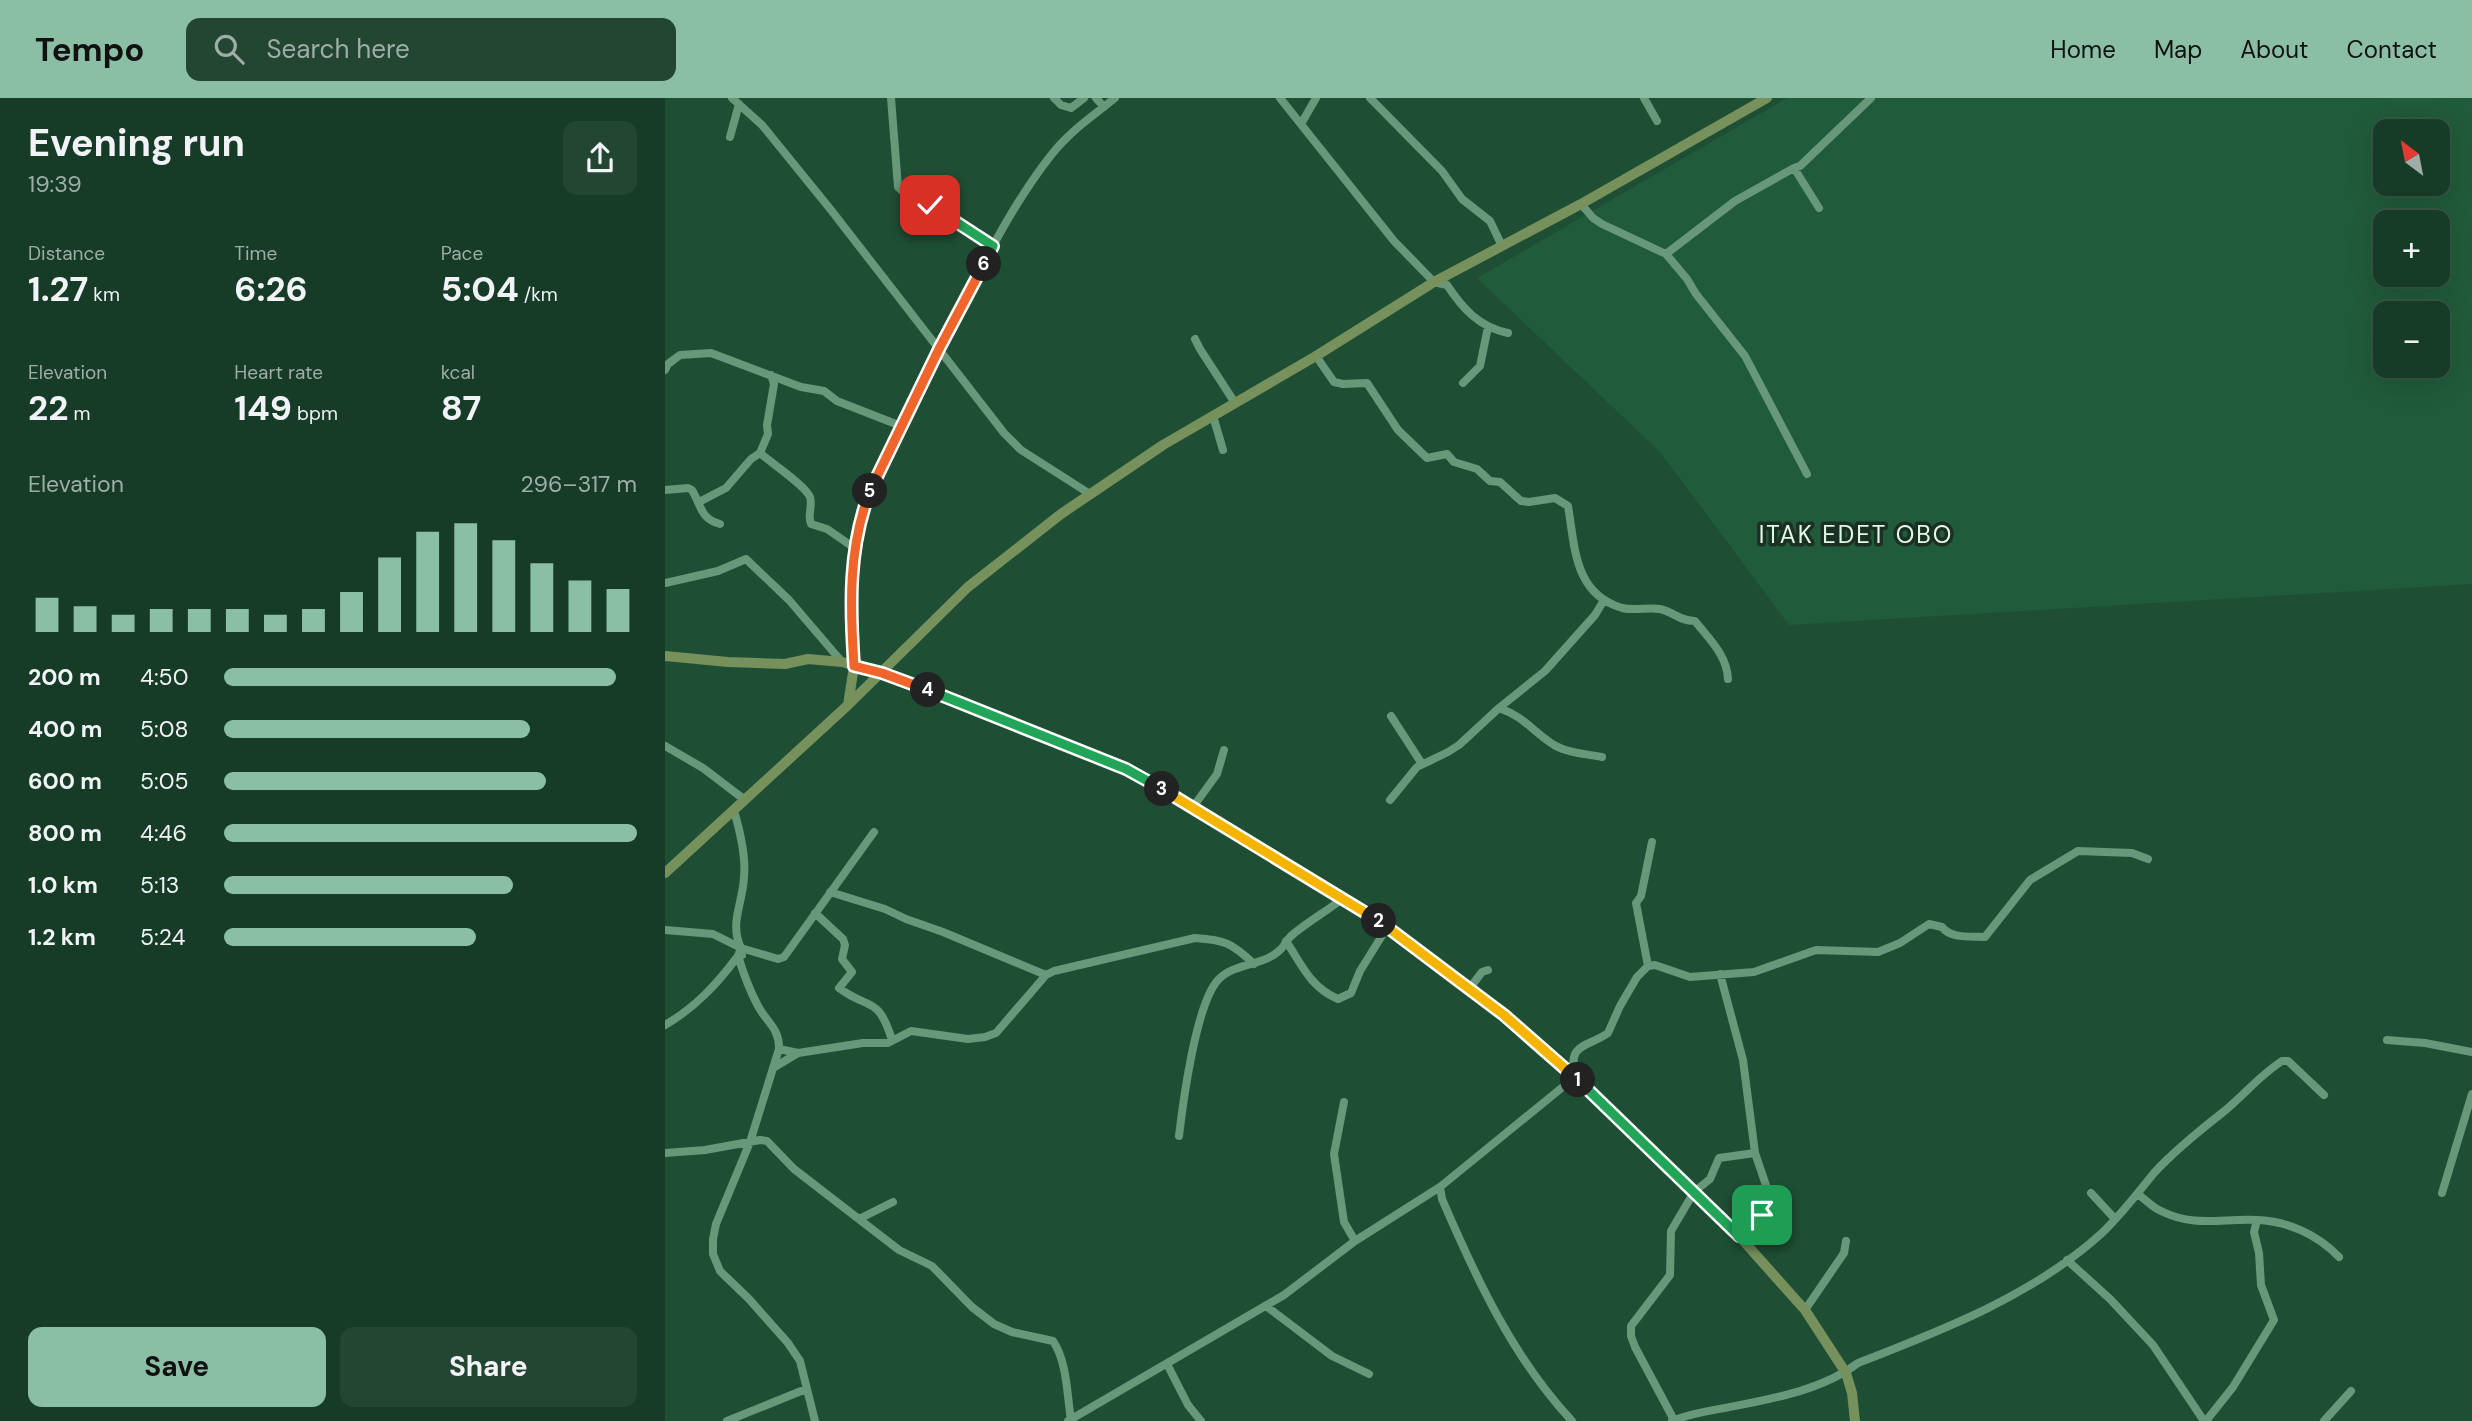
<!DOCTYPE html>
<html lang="en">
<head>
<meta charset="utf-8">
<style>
  :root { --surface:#163b27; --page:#234633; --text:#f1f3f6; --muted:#9eada7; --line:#355544; --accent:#8abfa5 }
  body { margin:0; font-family:"DM Sans",sans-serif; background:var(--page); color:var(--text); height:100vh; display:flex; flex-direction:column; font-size:26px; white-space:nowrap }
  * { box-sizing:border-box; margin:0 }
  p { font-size:23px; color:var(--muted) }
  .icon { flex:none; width:38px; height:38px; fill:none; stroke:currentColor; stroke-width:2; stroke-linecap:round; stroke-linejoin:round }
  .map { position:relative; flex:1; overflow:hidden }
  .details { display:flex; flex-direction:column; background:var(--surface); width:665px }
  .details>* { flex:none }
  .needle { width:46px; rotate:328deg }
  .controls { position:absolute; left:1708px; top:21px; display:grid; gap:14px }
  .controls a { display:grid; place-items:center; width:77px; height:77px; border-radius:14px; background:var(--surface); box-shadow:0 7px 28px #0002,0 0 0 2px var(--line); font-size:35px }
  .pin { position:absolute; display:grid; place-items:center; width:60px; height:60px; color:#fff; margin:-30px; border-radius:14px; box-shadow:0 4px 10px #0006 }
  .km { position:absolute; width:35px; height:35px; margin:-18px; border-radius:50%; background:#222; color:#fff; font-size:19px; line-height:35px; text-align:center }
  .round { display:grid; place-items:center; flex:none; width:74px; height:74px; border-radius:14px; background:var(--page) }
  .head { display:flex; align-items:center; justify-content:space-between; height:119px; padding:0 28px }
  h1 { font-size:38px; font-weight:700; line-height:52px }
  .stats { display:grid; grid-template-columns:repeat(3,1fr); gap:10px; height:119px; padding:7px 28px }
  .stats div { display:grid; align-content:center }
  .stats b { font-size:35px; font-weight:700 }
  .stats small { font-size:19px; font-weight:400 }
  .stats p { font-size:19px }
  .chart { height:196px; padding:14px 28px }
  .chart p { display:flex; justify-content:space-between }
  .chart svg { width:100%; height:126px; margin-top:7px; stroke:var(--accent); stroke-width:6 }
  .cta { display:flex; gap:14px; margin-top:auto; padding:14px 28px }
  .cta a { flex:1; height:80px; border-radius:14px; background:var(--accent); color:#111; font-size:28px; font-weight:700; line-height:80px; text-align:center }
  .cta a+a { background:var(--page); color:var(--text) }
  ul { padding:0 28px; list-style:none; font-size:23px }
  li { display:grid; grid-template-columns:112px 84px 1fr; align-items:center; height:52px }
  li i { height:18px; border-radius:9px; background:var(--accent) }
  header { display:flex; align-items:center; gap:42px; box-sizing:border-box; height:98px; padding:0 35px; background:var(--accent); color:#111 }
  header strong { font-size:33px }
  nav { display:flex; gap:38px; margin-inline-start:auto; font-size:24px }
  .search { width:490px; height:63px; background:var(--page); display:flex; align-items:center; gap:18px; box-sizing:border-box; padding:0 24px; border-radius:14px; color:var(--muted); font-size:26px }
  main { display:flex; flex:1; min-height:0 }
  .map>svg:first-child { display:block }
</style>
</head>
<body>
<header>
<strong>Tempo</strong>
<div class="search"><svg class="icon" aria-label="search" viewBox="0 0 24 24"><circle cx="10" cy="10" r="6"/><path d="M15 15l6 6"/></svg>Search here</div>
<nav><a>Home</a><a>Map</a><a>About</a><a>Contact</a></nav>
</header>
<main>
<section class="details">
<div class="head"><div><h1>Evening run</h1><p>19:39</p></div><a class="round"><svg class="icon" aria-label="share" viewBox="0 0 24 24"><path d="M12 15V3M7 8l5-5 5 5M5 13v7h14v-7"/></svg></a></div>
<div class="stats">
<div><p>Distance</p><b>1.27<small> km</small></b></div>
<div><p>Time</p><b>6:26</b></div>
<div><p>Pace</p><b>5:04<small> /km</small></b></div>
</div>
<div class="stats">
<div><p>Elevation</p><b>22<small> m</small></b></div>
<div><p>Heart rate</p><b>149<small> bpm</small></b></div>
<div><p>kcal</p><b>87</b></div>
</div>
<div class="chart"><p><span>Elevation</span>296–317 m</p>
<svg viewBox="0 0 160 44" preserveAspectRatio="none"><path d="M5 44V32M15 44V35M25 44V38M35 44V36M45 44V36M55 44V36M65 44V38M75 44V36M85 44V30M95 44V18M105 44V9M115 44V6M125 44V12M135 44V20M145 44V26M155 44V29"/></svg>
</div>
<ul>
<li><b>200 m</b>4:50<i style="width:95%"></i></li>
<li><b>400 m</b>5:08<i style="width:74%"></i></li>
<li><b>600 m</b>5:05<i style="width:78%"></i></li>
<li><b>800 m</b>4:46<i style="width:100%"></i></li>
<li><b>1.0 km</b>5:13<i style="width:70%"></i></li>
<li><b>1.2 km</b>5:24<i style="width:61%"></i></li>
</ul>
<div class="cta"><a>Save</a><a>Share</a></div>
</section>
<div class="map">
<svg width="1807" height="1323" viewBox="0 0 1807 1323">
  <rect width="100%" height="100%" fill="#1e4f34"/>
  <!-- built -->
  <path fill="#205b3b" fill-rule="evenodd" d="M 1122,0 L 1807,0 L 1807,486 L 1124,527 L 995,354 L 812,180 ZM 1720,33 L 1773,33 L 1773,86 L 1720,86 ZM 1720,124 L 1773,124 L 1773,177 L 1720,177 ZM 1720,215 L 1773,215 L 1773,268 L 1720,268 Z"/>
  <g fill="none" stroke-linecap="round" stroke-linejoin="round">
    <!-- street -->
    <path stroke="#679879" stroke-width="8" d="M 67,0 L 97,27 L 166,112 L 339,335 L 356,352 L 425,396
      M 226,0 L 233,89 L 242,97 L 259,102 L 328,148
      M 389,0 L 396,7 L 406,10 L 419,0
      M 431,0 L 439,9
      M 615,0 L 729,143 L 769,184 L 782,187 C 798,211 814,229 843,235
      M 705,0 L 777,73 L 797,101 L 825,123 L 837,148
      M 979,0 L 992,23
      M 636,26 L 651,0
      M 65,39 L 74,6
      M 1129,70 L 1135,68 L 1206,0
      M 916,106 L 928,120 L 937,126 L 1001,156 L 1022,181 L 1031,196 L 1080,258 L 1142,376
      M 1001,156 L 1070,103 L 1129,70 L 1154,110
      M 530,241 L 535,251 L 570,305
      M 651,258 L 669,284 L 678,286 L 702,285 L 733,332 L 762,360 L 782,356 L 789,364 L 812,371 L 825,383 L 835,384 L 856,403 L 864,404 L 890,400 L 903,408 C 910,449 909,496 957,510 C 969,513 983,509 995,511 C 1009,514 1014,523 1030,523 C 1044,541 1062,557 1063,581
      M 0,272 L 3,266 L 15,257 L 46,255 L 136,289 L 159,293 L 172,303 L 236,328
      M 798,285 L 815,268 L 823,229
      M 548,318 L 558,352
      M 95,355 C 105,364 141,388 145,399 C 148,408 142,417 146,426 L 162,431 L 188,449
      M 0,392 L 23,390 L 27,392 C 37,409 35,420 55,426
      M 34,404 L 61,390 L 86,361 L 95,355 L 103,336 L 102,327 L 109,286 L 106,277
      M 0,485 L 53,473 L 81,461 L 124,502 L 177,564
      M 189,568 C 187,535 181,477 189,447 C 210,367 252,292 290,220 C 319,164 348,105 387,56 C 405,33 428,18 450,0
      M 834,610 C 860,619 867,633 889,647 C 903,655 921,656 937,659
      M 726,618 L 757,666
      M 0,648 L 38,670 L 80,702
      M 725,702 L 752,669 L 783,654 L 794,647 L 834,610 L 880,573 L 930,517 L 939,502
      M 528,709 L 552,676 L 559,652
      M 69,713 C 75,733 81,758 79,779 C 78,805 64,825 76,850 L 113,861 L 119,859 L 209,734
      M 165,794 L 220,811 L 241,821 L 278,834 L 381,877
      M 150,815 L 178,841 L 180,847 L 177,861 L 187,874 L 174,890 C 205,913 213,897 227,942
      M 0,832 L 48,836 L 76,850 L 73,858 C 78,874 84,891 92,906 C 100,923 115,930 114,951 L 85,1044 L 51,1126 L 48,1141 L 48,1156 L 55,1173 L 84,1201 L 123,1245 L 135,1263 L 150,1323
      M 621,843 C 637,867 645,889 673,901 L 686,895 L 695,873 L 723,828
      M 983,868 L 971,805 L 976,798 L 987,744
      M 804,891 L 817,874 L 823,872
      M 0,927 C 31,909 52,886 73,858 L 77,857
      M 1722,942 L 1760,945 L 1807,954
      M 114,951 L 133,955 L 198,945 L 223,945 L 246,933 L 303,941 L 320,939 L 331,935 L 381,877 L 389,873 L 530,840 C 560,842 567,845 589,866
      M 108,970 L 133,955
      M 679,1004 L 669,1056 L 679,1124 L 690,1143
      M 514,1038 C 518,1004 531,906 553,882 C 570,864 597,869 615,852 C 619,849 621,843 625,839 C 640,825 661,814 677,801
      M 0,1055 L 40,1052 L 95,1042 L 102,1043 L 129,1071 L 234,1152 L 267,1168 L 307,1209 L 329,1226 L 347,1234 L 388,1243 C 402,1263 402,1297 406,1322
      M 775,1089 L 777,1101 C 811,1180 848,1260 907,1323
      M 1426,1095 L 1450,1121
      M 1777,1095 L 1807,996
      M 1474,1097 C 1481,1102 1488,1110 1496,1113 C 1530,1130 1557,1120 1592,1122 C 1623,1123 1653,1137 1674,1159
      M 194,1121 L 228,1104
      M 1074,1138 L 1104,1108 L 1106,1102 L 1090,1055
      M 1402,1162 L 1445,1201 L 1488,1247 L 1539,1323
      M 601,1208 L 667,1258 L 704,1276
      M 1140,1212 L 1179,1155 L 1181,1143
      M 502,1266 L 523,1307 L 536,1323
      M 1009,1322 L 970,1249 L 966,1238 L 966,1228 L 1005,1177 L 1006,1133 L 1029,1094 L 1045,1081 L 1054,1060 L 1090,1055 L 1078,962 L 1055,876
      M 62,1323 L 141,1291
      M 403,1323 L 619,1197 L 690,1143 L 775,1089 L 910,979 C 902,944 922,950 943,935 L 955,908 L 972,879 L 983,868 L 990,867 L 1025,879 L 1089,874 L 1151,852 L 1213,854 L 1235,845 L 1264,826 L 1277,829 C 1286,841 1305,838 1320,839 L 1365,782 L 1413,753 L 1467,755 L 1483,761
      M 1007,1323 C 1024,1316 1043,1313 1060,1310 C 1105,1301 1156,1293 1193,1265 C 1278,1232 1369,1197 1437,1135 C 1456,1117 1472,1096 1489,1075 C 1509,1053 1534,1033 1557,1015 C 1577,999 1595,977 1617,963 L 1623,963 L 1659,997
      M 1541,1323 L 1568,1289 L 1609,1222 L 1596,1187 L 1594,1155 L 1589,1134 L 1592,1122
      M 1659,1323 L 1686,1293"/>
    <!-- secondary -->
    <path stroke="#76915c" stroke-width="10" d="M 0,558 L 63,564 L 120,566 L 143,561 L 177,564 L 217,575 L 461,671 L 528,709 L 723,828 L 839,917 L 910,979 L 1074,1138 L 1140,1212 L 1181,1275 L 1187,1295 L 1190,1323
      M 183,607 L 189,568
      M 0,775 L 183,607 L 303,489 L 396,416 L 498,347 L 651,258 L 769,184 L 916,106 L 1102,0"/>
  </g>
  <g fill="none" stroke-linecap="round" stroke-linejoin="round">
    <!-- split-1 casing -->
    <g stroke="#fff" stroke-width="14">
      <path id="split-1" d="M 913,982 L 1074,1138 L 1097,1117"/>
    </g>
    <!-- split-2 casing -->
    <g stroke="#fff" stroke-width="14">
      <path id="split-2" d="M 714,823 L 839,917 L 913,982"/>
    </g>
    <!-- split-3 casing -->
    <g stroke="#fff" stroke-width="14">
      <path id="split-3" d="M 497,691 L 714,823"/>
    </g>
    <!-- split-4 casing -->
    <g stroke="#fff" stroke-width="14">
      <path id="split-4" d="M 263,592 L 461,671 L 497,691"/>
    </g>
    <!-- split-5 casing -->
    <g stroke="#fff" stroke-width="14">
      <path id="split-5" d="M 205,393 C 183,451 185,508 189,568 L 217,575 L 263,592"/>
    </g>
    <!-- split-6 casing -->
    <g stroke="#fff" stroke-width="14">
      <path id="split-6" d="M 205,393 L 275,249 L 319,166"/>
    </g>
    <!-- split-7 casing -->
    <g stroke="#fff" stroke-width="14">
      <path id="split-7" d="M 265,107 L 328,148 L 319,166"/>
    </g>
    <!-- split-1 -->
    <use href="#split-1" stroke="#22a559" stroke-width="9"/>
    <!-- split-2 -->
    <use href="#split-2" stroke="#f5b400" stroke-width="9"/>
    <!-- split-3 -->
    <use href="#split-3" stroke="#f5b400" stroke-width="9"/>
    <!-- split-4 -->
    <use href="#split-4" stroke="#22a559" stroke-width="9"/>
    <!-- split-5 -->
    <use href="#split-5" stroke="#f0652b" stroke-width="9"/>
    <!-- split-6 -->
    <use href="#split-6" stroke="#f0652b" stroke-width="9"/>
    <!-- split-7 -->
    <use href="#split-7" stroke="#22a559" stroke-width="9"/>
  </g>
  <g text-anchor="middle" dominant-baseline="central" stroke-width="7" stroke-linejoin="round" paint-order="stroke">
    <!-- quarter labels -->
    <g font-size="24" letter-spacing="2" fill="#e0fae9" stroke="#1b3023">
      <text x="1191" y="436">ITAK EDET OBO</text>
    </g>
  </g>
</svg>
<div class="controls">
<a><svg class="needle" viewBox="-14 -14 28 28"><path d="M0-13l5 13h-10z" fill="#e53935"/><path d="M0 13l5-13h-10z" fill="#9eada7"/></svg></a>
<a>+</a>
<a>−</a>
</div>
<div class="pin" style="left:1097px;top:1117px;background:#1e9e55"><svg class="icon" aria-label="arrive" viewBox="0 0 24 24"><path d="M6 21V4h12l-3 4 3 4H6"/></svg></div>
<div class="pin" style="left:265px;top:107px;background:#d93025"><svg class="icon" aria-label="check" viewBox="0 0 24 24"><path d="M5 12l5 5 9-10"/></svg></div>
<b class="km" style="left:913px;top:982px">1</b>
<b class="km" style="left:714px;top:823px">2</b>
<b class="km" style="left:497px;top:691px">3</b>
<b class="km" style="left:263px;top:592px">4</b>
<b class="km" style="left:205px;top:393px">5</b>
<b class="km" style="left:319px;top:166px">6</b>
</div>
</main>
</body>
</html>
